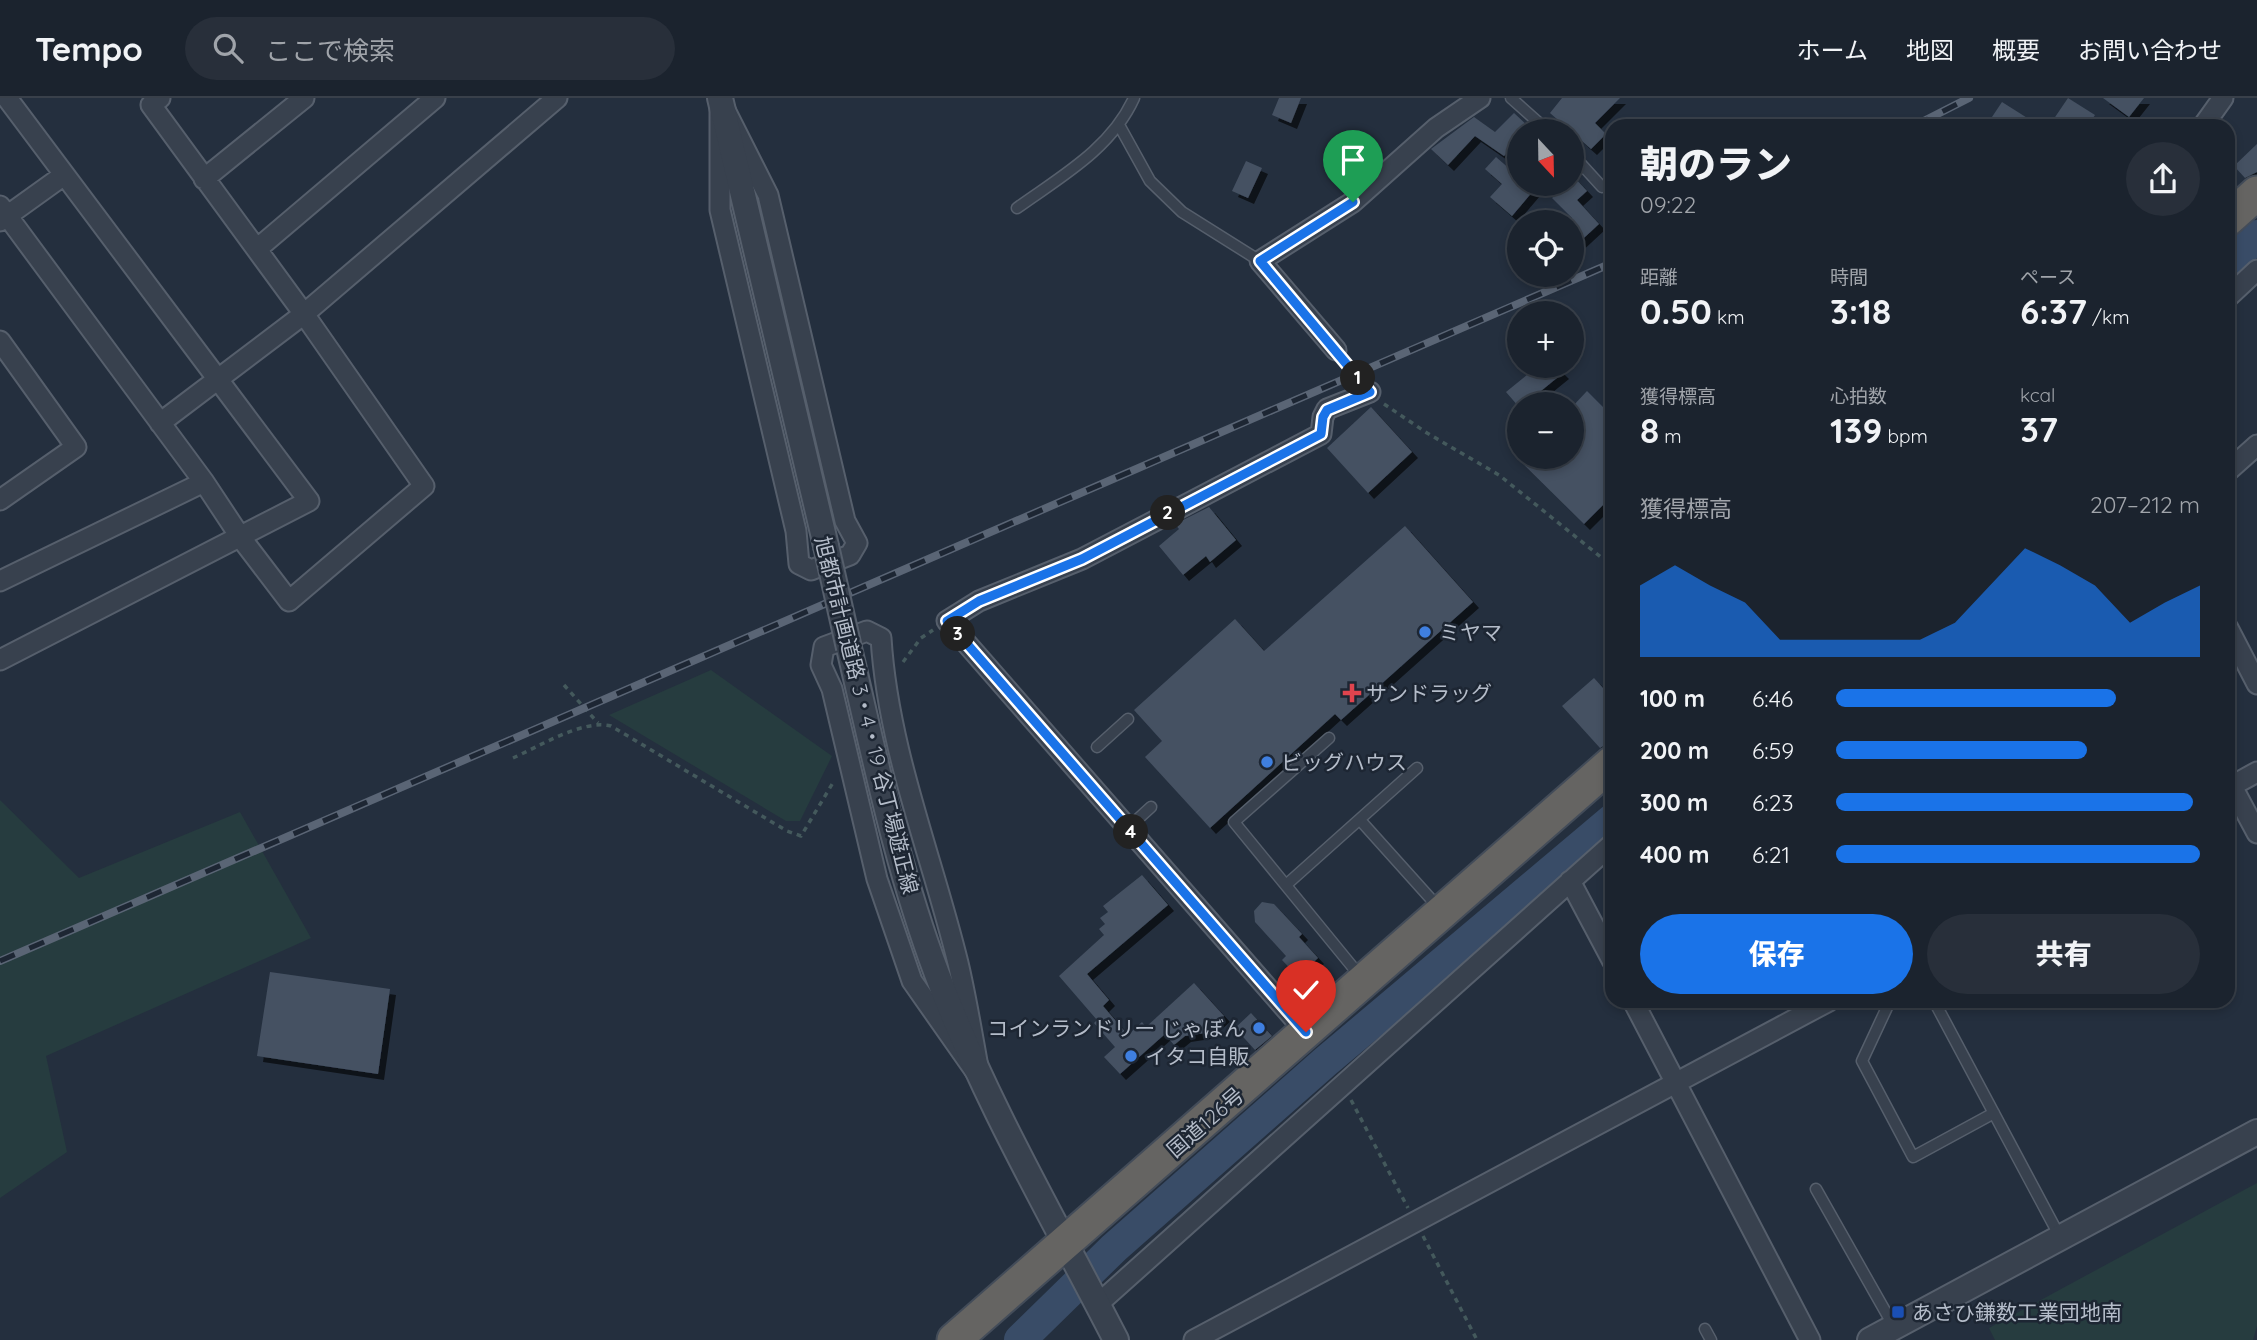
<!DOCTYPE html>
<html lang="ja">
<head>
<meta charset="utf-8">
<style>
  :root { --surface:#1b232e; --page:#282f3a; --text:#f1f3f6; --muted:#a0a4aa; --line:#39404a; --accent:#1a73e8 }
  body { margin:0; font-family:Quicksand,"Noto Sans JP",sans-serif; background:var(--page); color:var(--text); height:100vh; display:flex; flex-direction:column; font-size:26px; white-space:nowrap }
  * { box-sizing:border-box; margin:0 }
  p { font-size:23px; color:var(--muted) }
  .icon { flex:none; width:38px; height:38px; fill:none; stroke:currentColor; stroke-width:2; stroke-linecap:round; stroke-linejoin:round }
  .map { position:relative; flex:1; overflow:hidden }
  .drawer { position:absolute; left:1605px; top:21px; width:630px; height:889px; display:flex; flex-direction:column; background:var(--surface); border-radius:21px; box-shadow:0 4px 10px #0003,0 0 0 2px var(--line) }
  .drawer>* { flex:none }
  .needle { width:46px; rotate:158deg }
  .fabs { position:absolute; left:1507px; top:21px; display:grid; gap:14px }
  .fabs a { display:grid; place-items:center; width:77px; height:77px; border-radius:50%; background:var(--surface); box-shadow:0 4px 10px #0003,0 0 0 2px var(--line); font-size:35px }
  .pin { position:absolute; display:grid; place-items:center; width:60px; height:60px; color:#fff; margin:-72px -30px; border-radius:50% 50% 50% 0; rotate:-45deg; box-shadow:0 0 7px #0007 }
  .pin .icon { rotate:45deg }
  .km { position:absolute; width:35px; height:35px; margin:-18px; border-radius:50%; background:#222; color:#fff; font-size:19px; line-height:35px; text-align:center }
  .round { display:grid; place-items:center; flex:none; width:74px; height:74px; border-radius:37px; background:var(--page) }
  .head { display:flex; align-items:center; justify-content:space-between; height:119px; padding:0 35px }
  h1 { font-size:38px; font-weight:800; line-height:52px }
  .stats { display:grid; grid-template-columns:repeat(3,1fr); gap:10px; height:119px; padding:7px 35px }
  .stats div { display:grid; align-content:center }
  .stats b { font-size:35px; font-weight:800 }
  .stats small { font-size:19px; font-weight:400 }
  .stats p { font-size:19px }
  .chart { height:196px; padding:14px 35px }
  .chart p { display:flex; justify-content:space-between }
  .chart svg { width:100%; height:126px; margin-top:7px; fill:var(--accent); opacity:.7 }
  .cta { display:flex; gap:14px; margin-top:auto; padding:14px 35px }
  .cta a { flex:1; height:80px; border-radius:42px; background:var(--accent); color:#fff; font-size:28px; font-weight:800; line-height:80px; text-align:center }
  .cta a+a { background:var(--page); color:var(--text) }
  ul { padding:0 35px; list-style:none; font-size:23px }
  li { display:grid; grid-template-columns:112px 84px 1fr; align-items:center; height:52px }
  li i { height:18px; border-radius:9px; background:var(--accent) }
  header { display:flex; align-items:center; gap:42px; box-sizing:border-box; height:98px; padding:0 35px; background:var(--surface); border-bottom:2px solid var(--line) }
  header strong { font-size:33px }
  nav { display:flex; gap:38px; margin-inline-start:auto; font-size:24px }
  .search { width:490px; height:63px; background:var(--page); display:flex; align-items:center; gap:18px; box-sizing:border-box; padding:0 24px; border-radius:38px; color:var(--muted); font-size:26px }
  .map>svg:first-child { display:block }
</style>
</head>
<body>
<header>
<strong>Tempo</strong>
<div class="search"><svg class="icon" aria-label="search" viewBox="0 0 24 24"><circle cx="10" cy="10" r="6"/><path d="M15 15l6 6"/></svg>ここで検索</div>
<nav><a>ホーム</a><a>地図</a><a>概要</a><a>お問い合わせ</a></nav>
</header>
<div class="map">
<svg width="2257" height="1242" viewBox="0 0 2257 1242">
  <defs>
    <filter id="shadow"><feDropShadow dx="6" dy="6" stdDeviation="0" flood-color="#0009"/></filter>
  </defs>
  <rect width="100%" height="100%" fill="#242f3e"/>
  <!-- green -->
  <path fill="#263c3f" d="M 711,572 L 832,658 L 800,723 L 786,723 L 609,617 Z
    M 0,702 L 79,780 L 240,714 L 311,840 L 46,958 L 67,1054 L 0,1100 Z
    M 2257,1085 L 2257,1228 L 2253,1242 L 1995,1242 L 1989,1230 Z"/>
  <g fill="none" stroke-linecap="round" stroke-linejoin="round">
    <!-- river -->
    <path stroke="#394c67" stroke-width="32" d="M 2228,165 L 2257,138
      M 1020,1242 L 1114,1150 L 1325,964 L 1612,722"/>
  </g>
  <!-- building -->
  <path fill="#455162" filter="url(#shadow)" d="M 1279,0 L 1301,0 L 1291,25 L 1272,17 Z
    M 1562,0 L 1620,0 L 1595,25 L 1606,36 L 1591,51 L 1550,15 Z
    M 2068,0 L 2095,17 L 2088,28 L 2049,28 Z
    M 2103,0 L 2144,0 L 2129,19 Z
    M 2002,4 L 2040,28 L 1986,28 Z
    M 1514,15 L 1533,33 L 1519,33 L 1519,43 L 1504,58 L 1475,38 L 1448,67 L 1431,51 L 1474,19 L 1495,34 Z
    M 2257,46 L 2257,74 L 2245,80 L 2234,68 Z
    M 1496,59 L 1519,79 L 1519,86 L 1527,86 L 1534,92 L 1512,118 L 1490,99 L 1502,86 L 1485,71 Z
    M 1246,63 L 1262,70 L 1248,100 L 1232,93 Z
    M 1574,79 L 1587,93 L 1577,102 L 1599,126 L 1572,151 L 1572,120 L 1552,100 L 1567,86 L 1572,86 Z
    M 1538,268 L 1556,268 L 1563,275 L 1525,306 L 1519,306 L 1519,309 L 1506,294 Z
    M 1587,293 L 1612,318 L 1612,329 L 1604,337 L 1612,345 L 1612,398 L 1584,426 L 1516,359 L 1572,359 L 1572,309 Z
    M 1371,309 L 1412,354 L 1368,395 L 1327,350 Z
    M 1209,409 L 1236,442 L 1210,464 L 1206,458 L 1183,477 L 1159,448 L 1179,431 L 1175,426 Z
    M 1405,428 L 1473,504 L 1341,622 L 1335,616 L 1210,730 L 1145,659 L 1162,643 L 1134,612 L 1235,521 L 1264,553 Z
    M 1594,580 L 1612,600 L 1612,643 L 1600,650 L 1562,608 Z
    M 1142,777 L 1168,807 L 1087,876 L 1109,902 L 1103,908 L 1128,937 L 1142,924 L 1146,929 L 1194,885 L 1224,918 L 1205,935 L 1185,938 L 1174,947 L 1165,936 L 1120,976 L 1104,959 L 1115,949 L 1094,925 L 1097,922 L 1059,878 L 1104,837 L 1099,831 L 1105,826 L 1100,820 L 1108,814 L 1103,808 Z
    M 1262,804 L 1274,806 L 1302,836 L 1299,839 L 1318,860 L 1298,879 L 1282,862 L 1286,858 L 1255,824 L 1254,813 Z
    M 270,874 L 390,891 L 378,976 L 257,958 Z
    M 1251,915 L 1272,938 L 1255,952 L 1235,930 Z"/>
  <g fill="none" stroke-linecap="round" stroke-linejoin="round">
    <!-- service casing -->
    <g stroke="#565f6c" stroke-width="13">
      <path id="service" d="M 1511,0 L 1548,33
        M 1119,27 L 1150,83 L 1182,114 L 1260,163
        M 1572,56 L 1602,89
        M 1017,110 C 1060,79 1111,51 1134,0
        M 1329,640 L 1234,724 L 1360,878
        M 1097,649 L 1128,621
        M 1360,722 L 1439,810
        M 1128,730 L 1151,709
        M 1286,787 L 1417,670
        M 1890,903 L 1862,963 L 1913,1059 L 1994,1015
        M 1934,903 L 2060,1139
        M 1816,1091 L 1893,1227
        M 1705,1231 L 1711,1242"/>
    </g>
    <!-- minor casing -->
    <g stroke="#565f6c" stroke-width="23">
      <path id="minor" d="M 720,2 L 768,97 L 845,423 L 857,445 L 850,457 L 811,472 L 799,466 L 796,433 L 720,112 Z
        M 2203,28 L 2223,0
        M 204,81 L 304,0
        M 0,108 L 204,384 L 241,440 L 289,503 L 424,388 L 304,216 L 151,7 L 160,0
        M 0,123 L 64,77
        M 257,151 L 435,0
        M 2228,199 L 2257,172
        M 0,243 L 76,349 L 0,402
        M 1336,252 L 1260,163 L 1353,104 L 1436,30 L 1480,0
        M 160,325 L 304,216 L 557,0
        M 2228,373 L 2257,347
        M 0,483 L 204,384
        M 2228,530 L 2257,586
        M 867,533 L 881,540 C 888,652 932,758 958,865 C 967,903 973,942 980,980 L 912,883 L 877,781 L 832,591 L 821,567 L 824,549 Z
        M 0,562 L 309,403 L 7,0
        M 2228,681 L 2257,735
        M 2228,690 L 2257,674
        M 1570,783 L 1612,862
        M 1633,903 L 1810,1242
        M 1306,934 L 947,523 L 979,503 L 1082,461 L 1321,336 L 1323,319 L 1327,311 L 1370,294
        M 1098,1206 L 1612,746
        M 1194,1242 L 1829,903"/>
    </g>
    <!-- tertiary casing -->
    <g stroke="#565f6c" stroke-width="28">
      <path id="tertiary" d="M 720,0 L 826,448
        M 849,550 C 875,660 897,770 937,876 C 985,1004 1054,1121 1116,1242
        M 1870,1242 L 2257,1034"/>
    </g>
    <!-- trunk casing -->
    <g stroke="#434c59" stroke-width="37">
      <path id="trunk" d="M 2228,121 L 2257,95
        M 954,1242 L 1612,665"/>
    </g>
    <!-- path -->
    <path stroke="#44595c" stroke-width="3.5" stroke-dasharray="5 5" stroke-linecap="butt" d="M 1346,265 L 1359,280
      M 1384,306 L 1427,335 L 1499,377 L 1612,468
      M 903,564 L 921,540 L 933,532
      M 564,587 L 598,625
      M 513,660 C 540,648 583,621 611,628 L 787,733 L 801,738 L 834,683
      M 1351,1002 L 1408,1110
      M 1423,1138 L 1477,1242"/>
    <!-- service -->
    <use href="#service" stroke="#38414e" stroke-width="10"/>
    <!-- minor -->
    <use href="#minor" stroke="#38414e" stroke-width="19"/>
    <!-- tertiary -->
    <use href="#tertiary" stroke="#38414e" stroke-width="24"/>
    <!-- trunk -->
    <use href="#trunk" stroke="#656462" stroke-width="33"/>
    <!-- rail casing -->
    <g stroke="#5a6575" stroke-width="8">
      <path id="rail" d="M 1914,28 L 1969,0
        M 0,863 L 1612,165"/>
    </g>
    <!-- rail -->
    <use href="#rail" stroke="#1d2633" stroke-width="5" stroke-dasharray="16" stroke-linecap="butt"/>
    <!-- tertiary-bridge casing -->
    <g stroke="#565f6c" stroke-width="28" stroke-linecap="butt">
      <path id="tertiary-bridge" d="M 826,448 L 849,550"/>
    </g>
    <!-- tertiary-bridge -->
    <use href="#tertiary-bridge" stroke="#38414e" stroke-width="24"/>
  </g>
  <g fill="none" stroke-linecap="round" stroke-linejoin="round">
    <!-- route casing -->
    <g stroke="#fff" stroke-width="14">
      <path id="route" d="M 1306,934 L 947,523 L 979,503 L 1082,461 L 1321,336 L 1323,319 L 1327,312 L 1370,294 L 1260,163 L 1353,104"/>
    </g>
    <!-- route -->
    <use href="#route" stroke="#1a73e8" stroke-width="9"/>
  </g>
  <!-- markers -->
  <g fill="#3f7fe0" stroke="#1d2633" stroke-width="2.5">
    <circle cx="1425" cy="534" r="7"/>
    <circle cx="1267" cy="664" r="7"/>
    <circle cx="1259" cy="930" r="7"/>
    <circle cx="1131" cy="958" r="7"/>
  </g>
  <path fill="#e0444e" stroke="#1d2633" stroke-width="2.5" d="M1348.5 584.5h7v7h7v7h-7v7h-7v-7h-7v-7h7z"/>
  <rect fill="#1a4fb4" stroke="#1d2633" stroke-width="2.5" x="1891" y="1207" width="14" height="14" rx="3.5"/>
  <g text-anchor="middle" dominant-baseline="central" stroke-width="5" stroke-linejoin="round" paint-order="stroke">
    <!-- poi labels -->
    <g font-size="21" fill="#b4bcc9" stroke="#1d2633" text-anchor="start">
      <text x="1439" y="534">ミヤマ</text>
      <text x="1366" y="595">サンドラッグ</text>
      <text x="1281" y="664">ビッグハウス</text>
      <text x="1245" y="930" text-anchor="end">コインランドリー じゃぼん</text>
      <text x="1145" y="958">イタコ自販</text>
      <text x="1912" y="1214">あさひ鎌数工業団地南</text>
    </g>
    <!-- street labels -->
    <g font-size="21" fill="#b4bcc9" stroke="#1d2633">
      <text transform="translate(867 617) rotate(76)">旭都市計画道路 3・4・19 谷丁場遊正線</text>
      <text transform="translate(1205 1024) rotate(-41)">国道126号</text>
    </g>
  </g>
</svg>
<div class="fabs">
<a><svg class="needle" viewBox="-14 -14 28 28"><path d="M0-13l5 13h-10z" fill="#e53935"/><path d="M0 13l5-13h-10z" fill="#a0a4aa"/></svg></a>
<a><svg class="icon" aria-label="locate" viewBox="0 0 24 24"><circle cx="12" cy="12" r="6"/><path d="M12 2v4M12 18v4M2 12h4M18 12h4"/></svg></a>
<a>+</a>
<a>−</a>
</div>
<div class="pin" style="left:1353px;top:104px;background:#1e9e55"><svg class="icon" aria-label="arrive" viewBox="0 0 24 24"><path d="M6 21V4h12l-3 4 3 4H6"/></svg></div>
<div class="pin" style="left:1306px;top:934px;background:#d93025"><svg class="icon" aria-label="check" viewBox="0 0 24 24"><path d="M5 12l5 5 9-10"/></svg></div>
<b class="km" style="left:1358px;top:280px">1</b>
<b class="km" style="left:1168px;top:415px">2</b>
<b class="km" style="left:958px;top:536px">3</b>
<b class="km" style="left:1131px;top:734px">4</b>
<section class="drawer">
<div class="head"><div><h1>朝のラン</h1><p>09:22</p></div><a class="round"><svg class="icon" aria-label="share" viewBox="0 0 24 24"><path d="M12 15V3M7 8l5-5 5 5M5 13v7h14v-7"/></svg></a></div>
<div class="stats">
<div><p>距離</p><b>0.50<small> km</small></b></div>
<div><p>時間</p><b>3:18</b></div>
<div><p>ペース</p><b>6:37<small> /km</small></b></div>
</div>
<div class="stats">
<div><p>獲得標高</p><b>8<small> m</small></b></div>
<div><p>心拍数</p><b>139<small> bpm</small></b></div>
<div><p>kcal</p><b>37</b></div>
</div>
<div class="chart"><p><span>獲得標高</span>207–212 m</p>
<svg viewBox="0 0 160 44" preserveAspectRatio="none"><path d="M0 44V19L10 12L20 19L30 25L40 38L50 38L60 38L70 38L80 38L90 32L100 19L110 6L120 12L130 19L140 32L150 25L160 19V44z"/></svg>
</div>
<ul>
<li><b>100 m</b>6:46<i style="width:77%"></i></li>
<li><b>200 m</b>6:59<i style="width:69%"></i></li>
<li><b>300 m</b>6:23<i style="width:98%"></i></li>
<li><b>400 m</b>6:21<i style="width:100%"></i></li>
</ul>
<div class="cta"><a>保存</a><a>共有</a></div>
</section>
</div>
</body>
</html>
